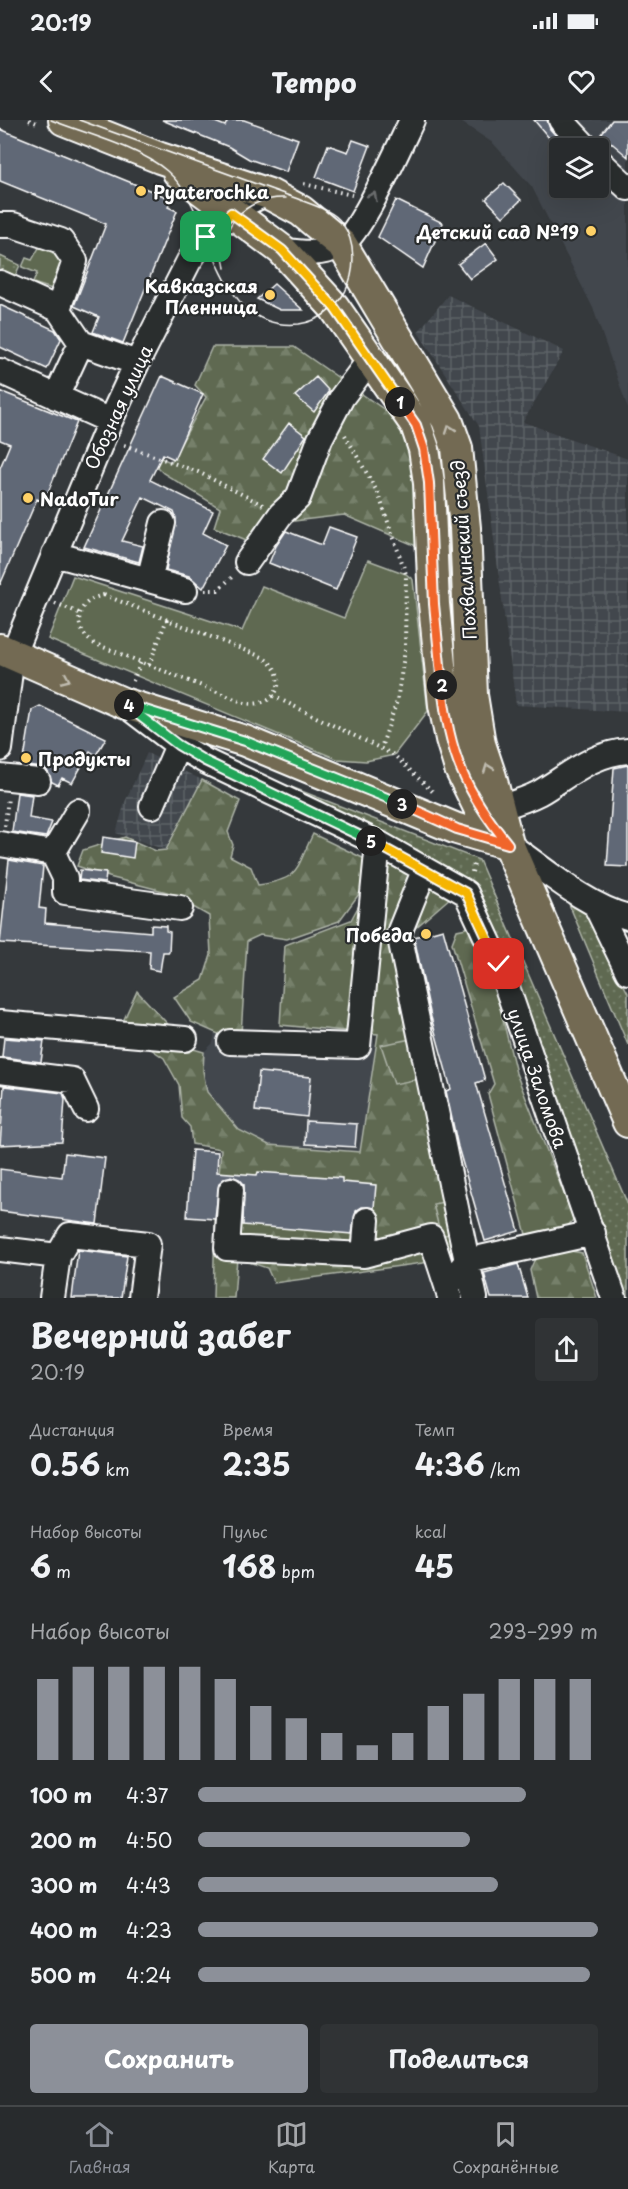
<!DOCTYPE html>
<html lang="ru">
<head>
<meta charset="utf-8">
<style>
  :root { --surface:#282b2d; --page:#303335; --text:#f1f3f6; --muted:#a5a7aa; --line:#444749; --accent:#8c9099 }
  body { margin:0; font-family:"Playpen Sans",sans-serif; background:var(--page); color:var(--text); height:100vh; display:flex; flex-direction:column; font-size:22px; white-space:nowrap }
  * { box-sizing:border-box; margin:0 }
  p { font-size:20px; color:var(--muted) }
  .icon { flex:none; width:33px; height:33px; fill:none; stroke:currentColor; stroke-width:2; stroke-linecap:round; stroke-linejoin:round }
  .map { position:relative; height:1178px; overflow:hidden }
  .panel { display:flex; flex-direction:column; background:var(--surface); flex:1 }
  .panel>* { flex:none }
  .buttons { position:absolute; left:549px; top:18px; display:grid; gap:12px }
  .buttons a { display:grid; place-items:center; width:60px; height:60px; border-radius:6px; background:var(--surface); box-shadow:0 6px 24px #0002,0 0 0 2px var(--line); font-size:30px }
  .pin { position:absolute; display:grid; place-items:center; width:51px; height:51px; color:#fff; margin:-26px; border-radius:12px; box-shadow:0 3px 9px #0006 }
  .km { position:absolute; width:30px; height:30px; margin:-15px; border-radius:50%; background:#222; color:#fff; font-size:16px; line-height:30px; text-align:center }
  .round { display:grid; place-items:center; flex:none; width:63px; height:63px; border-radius:6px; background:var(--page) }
  .summary { display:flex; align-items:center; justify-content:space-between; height:102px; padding:0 30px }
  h1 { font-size:33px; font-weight:700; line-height:45px }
  .stats { display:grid; grid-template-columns:repeat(3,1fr); gap:9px; height:102px; padding:6px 30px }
  .stats div { display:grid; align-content:center }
  .stats b { font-size:30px; font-weight:700 }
  .stats small { font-size:16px; font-weight:400 }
  .stats p { font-size:16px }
  .chart { height:168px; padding:12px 30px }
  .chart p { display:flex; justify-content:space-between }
  .chart svg { width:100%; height:108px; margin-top:6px; stroke:var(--accent); stroke-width:6 }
  .action { display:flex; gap:12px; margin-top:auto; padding:12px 30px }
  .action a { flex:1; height:69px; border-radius:6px; background:var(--accent); color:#fff; font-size:24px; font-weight:700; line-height:69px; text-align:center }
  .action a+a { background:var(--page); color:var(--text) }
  ul { padding:0 30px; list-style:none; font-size:20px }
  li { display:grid; grid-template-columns:96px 72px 1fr; align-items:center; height:45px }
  li i { height:15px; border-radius:8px; background:var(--accent) }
  .status { display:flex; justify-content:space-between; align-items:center; height:42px; padding:0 30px; background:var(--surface); direction:ltr }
  .status svg { height:16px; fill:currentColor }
  header { display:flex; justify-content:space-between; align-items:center; height:78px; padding:0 30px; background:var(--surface); font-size:27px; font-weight:700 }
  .tab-bar { display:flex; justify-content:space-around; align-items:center; height:84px; border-top:2px solid var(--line); background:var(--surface); font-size:16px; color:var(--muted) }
  .tab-bar a { display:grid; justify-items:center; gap:3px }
  .tab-bar .current { color:var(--accent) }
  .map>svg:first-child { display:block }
</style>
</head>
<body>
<div class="status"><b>20:19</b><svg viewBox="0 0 49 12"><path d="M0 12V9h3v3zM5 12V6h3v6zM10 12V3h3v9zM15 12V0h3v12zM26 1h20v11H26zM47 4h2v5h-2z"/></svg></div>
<header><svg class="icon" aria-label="back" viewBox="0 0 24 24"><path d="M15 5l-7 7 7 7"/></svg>Tempo<svg class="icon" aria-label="heart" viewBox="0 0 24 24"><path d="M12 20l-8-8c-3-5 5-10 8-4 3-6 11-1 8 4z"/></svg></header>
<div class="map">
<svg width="628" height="1178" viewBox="0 0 628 1178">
  <defs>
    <pattern id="industrial-grid" width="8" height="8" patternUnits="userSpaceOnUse" patternTransform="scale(1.5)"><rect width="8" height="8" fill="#42474d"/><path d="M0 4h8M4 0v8" fill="none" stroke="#5e6368"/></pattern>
    <pattern id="grass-dots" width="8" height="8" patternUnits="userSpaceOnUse" patternTransform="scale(1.5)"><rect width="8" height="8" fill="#5e6951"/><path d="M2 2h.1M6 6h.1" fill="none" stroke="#76806b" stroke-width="1.8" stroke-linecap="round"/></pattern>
    <pattern id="forest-firs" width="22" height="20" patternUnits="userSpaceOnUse" patternTransform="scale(1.5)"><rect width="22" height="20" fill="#5e6951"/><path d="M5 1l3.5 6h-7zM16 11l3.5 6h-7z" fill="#76806b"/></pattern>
  </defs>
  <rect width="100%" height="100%" fill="#35393c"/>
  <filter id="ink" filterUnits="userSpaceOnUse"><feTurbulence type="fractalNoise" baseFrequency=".0167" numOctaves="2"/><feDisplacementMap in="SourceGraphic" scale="12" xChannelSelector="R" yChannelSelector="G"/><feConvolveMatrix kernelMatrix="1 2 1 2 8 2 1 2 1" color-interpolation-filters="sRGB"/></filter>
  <g filter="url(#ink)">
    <!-- built -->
    <path fill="#42474d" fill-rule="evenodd" d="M 458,0 L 628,0 L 628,289 L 593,188 L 532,67 L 493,23 ZM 560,28 L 598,28 L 598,68 L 560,68 Z
      M 215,912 L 373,917 L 375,925 L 372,958 L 360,1032 L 269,1025 L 239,1011 L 207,972 L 203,951 L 204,932 L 213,923 Z"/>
    <!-- industrial -->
    <path fill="url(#industrial-grid)" d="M 448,175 L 564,231 L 523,302 L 628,339 L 628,592 L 516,585 L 479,306 L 418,212 Z
      M 147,633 L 202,660 L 166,730 L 116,713 L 125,682 Z"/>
    <!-- grass -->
    <path fill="url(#grass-dots)" stroke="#aeb4a8" stroke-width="1.5" d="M 0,136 L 20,145 L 15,156 L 0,150 Z
      M 214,637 L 479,740 L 628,1085 L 628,1178 L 622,1178 L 483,787 L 468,760 Z
      M 569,784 L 583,789 L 628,873 L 628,925 Z"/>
    <!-- forest -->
    <path fill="url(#forest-firs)" stroke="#aeb4a8" stroke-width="1.5" d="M 212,227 L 294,227 L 395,297 L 412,337 L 421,428 L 344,395 L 286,402 L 269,429 L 214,407 L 220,388 L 163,353 L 140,330 L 171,342 L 206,277 L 195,265 Z
      M 202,660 L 240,681 L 228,712 L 233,725 L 230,736 L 251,747 L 258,765 C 301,759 295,750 313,714 L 371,742 L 362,770 L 339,801 L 287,819 L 260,815 L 247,821 L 241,914 L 223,916 L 191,902 L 174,877 L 203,860 L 211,835 L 209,796 L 167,772 L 109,757 L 77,746 L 83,730 L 125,717 L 156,731 L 166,730 Z
      M 384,739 L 451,777 L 405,817 L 467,1134 L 445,1140 L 274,1163 L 267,1148 L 237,1138 L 234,1178 L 213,1178 L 215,1102 L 221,1029 L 192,1024 L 190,1007 L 182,998 L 179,965 L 164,938 L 120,908 L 137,871 L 190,928 L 204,932 L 203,951 L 207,972 L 239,1010 L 269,1025 L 360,1032 L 378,914 L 280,905 L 285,825 L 351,800 Z
      M 471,807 L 496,871 L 516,953 L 574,1099 L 565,1109 L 527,1118 L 488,974 L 494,964 L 452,823 L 457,810 Z
      M 560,1129 L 582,1133 L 597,1178 L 536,1178 L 530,1150 L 537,1134 Z"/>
    <!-- park -->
    <path fill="#5e6951" stroke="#aeb4a8" stroke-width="1.5" d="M 44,119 L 65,139 L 56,166 L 52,169 L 33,163 L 37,153 L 22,147 L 26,138 L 32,140 Z
      M 368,440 L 406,454 L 413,460 L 428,591 L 394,635 L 366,641 L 337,639 L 48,519 L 73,456 L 242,511 L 262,466 L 344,498 Z
      M 411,919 L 419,959 L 394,964 L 381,925 Z
      M 449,1081 L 456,1112 L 441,1116 L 433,1084 Z"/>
    <!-- building -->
    <path fill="#616876" stroke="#fff" stroke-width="1.5" d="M 162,0 L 210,0 L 225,6 L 228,0 L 244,0 L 298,19 L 286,52 L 249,39 L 229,27 Z
      M 534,0 L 547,0 L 550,9 L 566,27 L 560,31 Z
      M 612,0 L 628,0 L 628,37 L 601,14 Z
      M 0,9 L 171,79 L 168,87 L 177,91 L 123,223 L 93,212 L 99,197 L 74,186 L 106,104 L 0,61 Z
      M 353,20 L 370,26 L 353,71 L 316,57 L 328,25 L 348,32 Z
      M 504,63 L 521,80 L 503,97 L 486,79 Z
      M 396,80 L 443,103 L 423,148 L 378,117 Z
      M 486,123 L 498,139 L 470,159 L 458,144 Z
      M 274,164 L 303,190 L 280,190 L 257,179 Z
      M 0,185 L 55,210 L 61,219 L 47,249 L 0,227 Z
      M 162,256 L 203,274 L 174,339 L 163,334 L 150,360 L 213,391 L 203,413 L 226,425 L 203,468 L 189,456 L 166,450 L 176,398 L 174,392 L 143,377 L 122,421 L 143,426 L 139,442 L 84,427 Z
      M 316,257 L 329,271 L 314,292 L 295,276 Z
      M 0,271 L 77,302 L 44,382 L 37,379 L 0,465 L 0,348 L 10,324 L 0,320 Z
      M 289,303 L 306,316 L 282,353 L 263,339 Z
      M 329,407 L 357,417 L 336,470 L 269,443 L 276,426 L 286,411 L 322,425 Z
      M 40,586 L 106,618 L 96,635 L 90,631 L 72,663 L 62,658 L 58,665 L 52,662 L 46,649 L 23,645 L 32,590 Z
      M 628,645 L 628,747 L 607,746 L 614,648 Z
      M 17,673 L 32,675 L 29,698 L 52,702 L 46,717 L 12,712 Z
      M 103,717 L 135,722 L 133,738 L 101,733 Z
      M 9,740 L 43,746 L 39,788 L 46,789 L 45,803 L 151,812 L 151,805 L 166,806 L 166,811 L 170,812 L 169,832 L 163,832 L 160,851 L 149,849 L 150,831 L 0,823 Z
      M 80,750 L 106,753 L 105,763 L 79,760 Z
      M 443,809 L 485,960 L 476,963 L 519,1111 L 485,1121 L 458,1027 L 446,971 L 451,969 L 431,897 L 414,817 Z
      M 4,918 L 44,921 L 41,942 L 2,937 Z
      M 259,952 L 311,957 L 307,997 L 255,991 Z
      M 4,966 L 63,973 L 65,979 L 62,1022 L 0,1025 Z
      M 306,1001 L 357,1004 L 355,1027 L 305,1024 Z
      M 192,1030 L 218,1032 L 217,1052 L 257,1055 L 258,1052 L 342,1058 L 342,1062 L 376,1065 L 374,1088 L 362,1087 L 356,1091 L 352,1114 L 243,1105 L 244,1064 L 239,1059 L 231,1056 L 219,1063 L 215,1099 L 187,1097 Z
      M 65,1033 L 105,1038 L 97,1104 L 0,1091 L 0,1049 L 62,1057 Z
      M 78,1130 L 127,1136 L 121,1178 L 72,1178 Z
      M 518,1144 L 528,1178 L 491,1178 L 484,1153 Z"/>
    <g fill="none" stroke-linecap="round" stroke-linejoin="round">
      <!-- minor casing -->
      <g stroke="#fff" stroke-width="28">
        <path id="minor" d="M 561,0 L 587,28
          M 598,40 L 628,68
          M 0,105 L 13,105 L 61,121 L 75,141 L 58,189 L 81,223 L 137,243
          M 282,130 C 302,133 322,136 341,125 C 361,113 400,25 412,0
          M 0,163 L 58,189
          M 0,251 L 110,301
          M 56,277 L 81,223
          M 54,434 L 185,470
          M 247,442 L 281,394 L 298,378 L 320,319 L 342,277 L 371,238
          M 149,460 L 163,403
          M 132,590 L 178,625 L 205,641 L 378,723 L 466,773 L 499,844 L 614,1178
          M 0,629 L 12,536 L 110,301 L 137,243 L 189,141 L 206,117 L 242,85 L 261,76 L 271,75
          M 0,657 L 38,661
          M 152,686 L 178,625
          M 498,688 C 512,684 526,680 539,673 C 568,656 593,633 628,631
          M 0,724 L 53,733 L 65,758 L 65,772 L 180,788
          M 508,724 C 544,749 587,787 628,797
          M 53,733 L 78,691
          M 424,751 L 399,813 L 467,1141 L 447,1166 L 450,1178
          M 595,784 L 628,852
          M 0,903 L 185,919
          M 230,922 L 358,926 L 378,723
          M 0,951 L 72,960 L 86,989
          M 231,1070 L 227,1128 L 364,1135 L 431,1117 L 447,1166
          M 0,1129 L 58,1136 L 52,1178
          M 364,1135 L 367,1100
          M 58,1136 L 70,1115 L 148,1124 L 141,1178
          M 475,1178 L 467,1141 L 593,1113"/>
      </g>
      <!-- major casing -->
      <g stroke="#fff" stroke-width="34">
        <path id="major" d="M 64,0 L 160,38 L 269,74 L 301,91 L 342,125 L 447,300 L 457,328 L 465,408 L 472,575 L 480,624 L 491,657 L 508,724 L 628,1002
          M 178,52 L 282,130 L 334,187 L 416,305 L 424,329 L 429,363 L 434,484 L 444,585 L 451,619 L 460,649 L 480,690 L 499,713
          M 0,529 L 123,583 L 245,621 L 457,709 L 508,724"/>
      </g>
      <!-- path -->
      <path stroke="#fff" stroke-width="4" stroke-dasharray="1.5 4.5" stroke-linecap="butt" d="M 29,0 L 40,4
        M 304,64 L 352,75
        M 345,315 L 378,373 L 406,454 L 405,530 L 397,581 L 381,628
        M 124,325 L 198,352 L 263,385
        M 205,470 L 218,470 L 234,455
        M 104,475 L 262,537 C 292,555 278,589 245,583 L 93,523 C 71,507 76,480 104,475 Z
        M 55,483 L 79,493
        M 149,545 L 167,499
        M 133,561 L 141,542
        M 273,576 L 394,635 L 433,672
        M 5,706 L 8,677
        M 472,752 L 474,744"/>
      <!-- minor -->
      <use href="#minor" stroke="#2a2d2e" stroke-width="24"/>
      <!-- major -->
      <use href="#major" stroke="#736b52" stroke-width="30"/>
      <!-- tram -->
      <path stroke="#fff" stroke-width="1.5" d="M 51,0 C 86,14 139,27 167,51 C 218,95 211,213 299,204 C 320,201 334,190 345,172 C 356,151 356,122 342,103 C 333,90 312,85 298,79 L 79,0
        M 225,148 C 215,108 245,76 286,78"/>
    </g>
    <!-- one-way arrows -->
    <defs><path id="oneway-chevron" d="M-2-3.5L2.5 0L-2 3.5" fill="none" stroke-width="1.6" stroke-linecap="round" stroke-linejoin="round" transform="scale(1.5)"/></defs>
    <use stroke="#6a6c6d" href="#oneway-chevron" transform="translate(373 76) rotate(-63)"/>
    <g stroke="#c0bcb1">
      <use href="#oneway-chevron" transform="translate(450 309) rotate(-109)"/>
      <use href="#oneway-chevron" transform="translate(66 559) rotate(23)"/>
      <use href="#oneway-chevron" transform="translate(488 648) rotate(-110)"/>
    </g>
  </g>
  <g fill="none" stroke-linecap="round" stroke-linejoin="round" filter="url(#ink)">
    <!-- split-1 casing -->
    <g stroke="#fff" stroke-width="12">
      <path id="split-1" d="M 206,117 L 231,93 L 282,130 L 334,187 L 400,282"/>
    </g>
    <!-- split-2 casing -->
    <g stroke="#fff" stroke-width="12">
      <path id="split-2" d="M 400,282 L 416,305 L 424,329 L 429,363 L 434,484 L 442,565"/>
    </g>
    <!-- split-3 casing -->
    <g stroke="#fff" stroke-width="12">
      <path id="split-3" d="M 402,684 L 457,709 L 508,724 C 465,671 449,634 442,565"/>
    </g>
    <!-- split-4 casing -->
    <g stroke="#fff" stroke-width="12">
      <path id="split-4" d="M 129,585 L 245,621 L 402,684"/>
    </g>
    <!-- split-5 casing -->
    <g stroke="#fff" stroke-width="12">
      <path id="split-5" d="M 129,585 L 123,583 L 178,625 L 205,641 L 371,721"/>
    </g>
    <!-- split-6 casing -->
    <g stroke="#fff" stroke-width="12">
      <path id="split-6" d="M 371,721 L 466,773 L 499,844"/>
    </g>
    <!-- split-1 -->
    <use href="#split-1" stroke="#f5b400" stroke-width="8"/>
    <!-- split-2 -->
    <use href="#split-2" stroke="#f0652b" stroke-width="8"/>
    <!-- split-3 -->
    <use href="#split-3" stroke="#f0652b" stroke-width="8"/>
    <!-- split-4 -->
    <use href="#split-4" stroke="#22a559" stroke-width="8"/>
    <!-- split-5 -->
    <use href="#split-5" stroke="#22a559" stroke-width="8"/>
    <!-- split-6 -->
    <use href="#split-6" stroke="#f5b400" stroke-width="8"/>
  </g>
  <!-- markers -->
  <g fill="#ffd166" stroke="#2a2d2e" stroke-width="2">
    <circle cx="141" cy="71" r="6"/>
    <circle cx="591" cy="111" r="6"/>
    <circle cx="270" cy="175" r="6"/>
    <circle cx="28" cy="378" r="6"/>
    <circle cx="26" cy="638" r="6"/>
    <circle cx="426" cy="814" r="6"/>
  </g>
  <g text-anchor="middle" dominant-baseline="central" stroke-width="4.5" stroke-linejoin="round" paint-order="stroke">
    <!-- poi labels -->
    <g font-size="18" font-weight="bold" fill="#fff" stroke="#2a2d2e" text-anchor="start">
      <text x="153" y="71">Pyaterochka</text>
      <text x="579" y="111" text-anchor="end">Детский сад №19</text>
      <text x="258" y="165" text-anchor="end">Кавказская<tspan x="258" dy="21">Пленница</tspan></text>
      <text x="40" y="378">NadoTur</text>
      <text x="38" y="638">Продукты</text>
      <text x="414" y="814" text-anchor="end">Победа</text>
    </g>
    <!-- street labels -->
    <g font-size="18" fill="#fff" stroke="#2a2d2e">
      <text transform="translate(118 287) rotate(-65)">Обозная улица</text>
      <text transform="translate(463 430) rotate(-94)">Похвалинский съезд</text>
      <text transform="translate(538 958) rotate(71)">улица Заломова</text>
    </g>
  </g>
</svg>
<div class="buttons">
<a><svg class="icon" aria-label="layers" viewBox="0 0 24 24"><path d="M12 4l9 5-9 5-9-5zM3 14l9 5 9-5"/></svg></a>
</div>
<div class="pin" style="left:206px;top:117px;background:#1e9e55"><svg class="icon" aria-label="arrive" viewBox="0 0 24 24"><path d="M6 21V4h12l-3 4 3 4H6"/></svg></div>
<div class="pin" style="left:499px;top:844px;background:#d93025"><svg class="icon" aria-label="check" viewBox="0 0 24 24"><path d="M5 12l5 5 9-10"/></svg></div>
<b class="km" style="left:400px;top:282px">1</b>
<b class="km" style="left:442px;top:565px">2</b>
<b class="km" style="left:402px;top:684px">3</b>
<b class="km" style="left:129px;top:585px">4</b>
<b class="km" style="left:371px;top:721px">5</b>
</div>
<section class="panel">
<div class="summary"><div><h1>Вечерний забег</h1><p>20:19</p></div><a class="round"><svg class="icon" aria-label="share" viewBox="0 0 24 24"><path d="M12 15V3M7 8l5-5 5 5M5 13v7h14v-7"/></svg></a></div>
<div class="stats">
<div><p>Дистанция</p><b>0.56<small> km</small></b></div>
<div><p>Время</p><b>2:35</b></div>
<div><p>Темп</p><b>4:36<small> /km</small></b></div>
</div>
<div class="stats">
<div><p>Набор высоты</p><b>6<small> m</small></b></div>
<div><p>Пульс</p><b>168<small> bpm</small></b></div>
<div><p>kcal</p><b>45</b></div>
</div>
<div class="chart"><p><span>Набор высоты</span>293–299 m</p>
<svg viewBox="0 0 160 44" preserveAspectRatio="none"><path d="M5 44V11M15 44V6M25 44V6M35 44V6M45 44V6M55 44V11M65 44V22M75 44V27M85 44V33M95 44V38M105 44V33M115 44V22M125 44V17M135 44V11M145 44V11M155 44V11"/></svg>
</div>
<ul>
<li><b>100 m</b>4:37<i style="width:82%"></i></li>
<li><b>200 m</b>4:50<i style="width:68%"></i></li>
<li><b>300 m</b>4:43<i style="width:75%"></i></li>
<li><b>400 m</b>4:23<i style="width:100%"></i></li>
<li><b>500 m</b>4:24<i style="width:98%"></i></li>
</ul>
<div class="action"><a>Сохранить</a><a>Поделиться</a></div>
</section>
<nav class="tab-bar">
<a class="current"><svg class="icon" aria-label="home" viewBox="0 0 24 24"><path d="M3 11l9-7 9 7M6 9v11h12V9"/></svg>Главная</a>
<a><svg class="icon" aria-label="map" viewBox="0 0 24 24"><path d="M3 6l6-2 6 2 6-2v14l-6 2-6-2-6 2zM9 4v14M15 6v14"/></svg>Карта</a>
<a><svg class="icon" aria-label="saved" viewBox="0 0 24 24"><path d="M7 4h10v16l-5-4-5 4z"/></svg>Сохранённые</a>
</nav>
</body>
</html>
